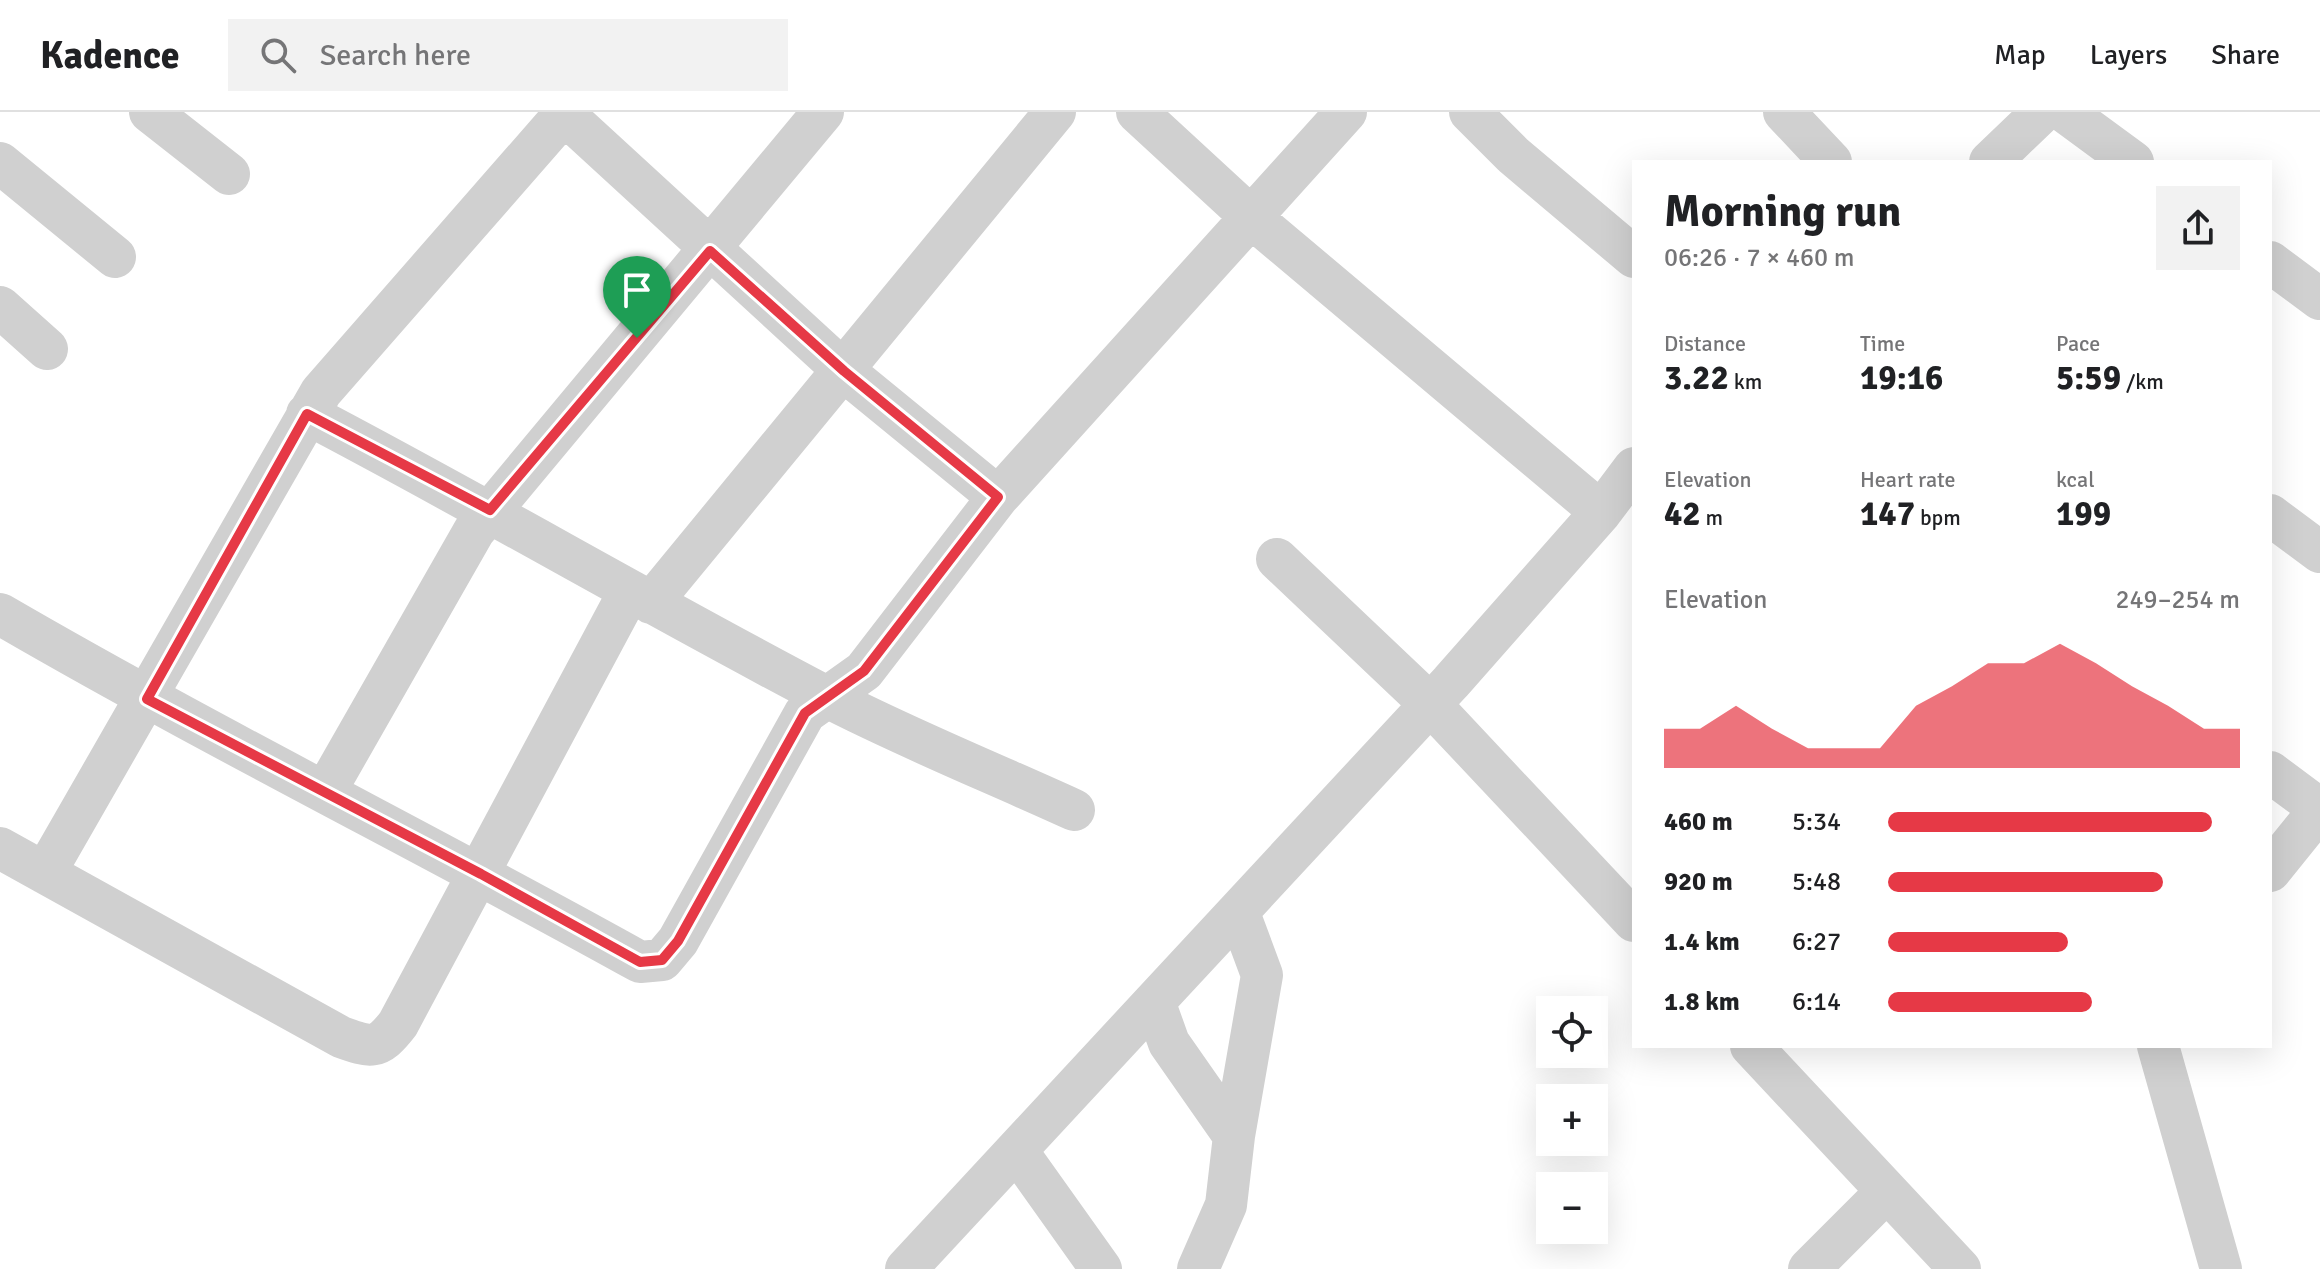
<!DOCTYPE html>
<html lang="en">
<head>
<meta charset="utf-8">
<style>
  :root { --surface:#fff; --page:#f2f2f2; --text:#202124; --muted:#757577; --line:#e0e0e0; --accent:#e63946 }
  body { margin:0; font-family:Signika,sans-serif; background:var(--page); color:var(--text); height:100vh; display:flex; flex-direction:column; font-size:30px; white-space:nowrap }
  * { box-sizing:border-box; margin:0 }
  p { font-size:26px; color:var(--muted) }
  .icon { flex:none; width:44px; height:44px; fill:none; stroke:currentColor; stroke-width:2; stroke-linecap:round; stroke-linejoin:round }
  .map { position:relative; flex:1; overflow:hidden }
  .details { position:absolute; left:1632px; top:48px; width:640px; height:888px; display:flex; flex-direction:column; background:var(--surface); border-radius:0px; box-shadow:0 8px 32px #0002 }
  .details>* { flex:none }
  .tools { position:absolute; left:1536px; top:884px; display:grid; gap:16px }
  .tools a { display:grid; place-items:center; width:72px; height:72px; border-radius:0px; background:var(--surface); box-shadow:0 8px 32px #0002; font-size:40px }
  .pin { position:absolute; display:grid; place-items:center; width:68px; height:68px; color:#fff; margin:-82px -34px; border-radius:50% 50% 50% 0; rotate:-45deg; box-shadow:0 0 8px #0007 }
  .pin .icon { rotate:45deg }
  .round { display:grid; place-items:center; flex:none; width:84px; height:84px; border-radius:0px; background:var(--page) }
  .overview { display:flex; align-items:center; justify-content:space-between; height:136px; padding:0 32px }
  h1 { font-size:44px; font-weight:800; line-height:60px }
  .stats { display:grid; grid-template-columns:repeat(3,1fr); gap:12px; height:136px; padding:8px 32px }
  .stats div { display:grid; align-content:center }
  .stats b { font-size:34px; font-weight:800 }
  .stats small { font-size:22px; font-weight:400 }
  .stats p { font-size:22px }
  .chart { height:224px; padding:16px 32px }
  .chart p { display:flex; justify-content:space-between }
  .chart svg { width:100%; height:144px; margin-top:8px; fill:var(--accent); opacity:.7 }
  ul { padding:0 32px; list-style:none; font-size:26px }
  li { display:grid; grid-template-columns:128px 96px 1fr; align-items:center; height:60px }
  li i { height:20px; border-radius:10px; background:var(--accent) }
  header { display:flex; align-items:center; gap:48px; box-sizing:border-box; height:112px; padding:0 40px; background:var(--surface); border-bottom:2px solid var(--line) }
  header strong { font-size:38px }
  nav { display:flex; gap:44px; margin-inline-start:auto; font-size:28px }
  .search { width:560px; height:72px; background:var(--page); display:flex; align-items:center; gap:20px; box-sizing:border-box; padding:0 28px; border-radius:0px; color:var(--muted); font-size:30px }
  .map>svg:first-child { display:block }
</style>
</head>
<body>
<header>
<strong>Kadence</strong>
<div class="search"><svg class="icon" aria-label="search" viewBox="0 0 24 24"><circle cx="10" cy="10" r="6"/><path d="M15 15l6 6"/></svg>Search here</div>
<nav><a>Map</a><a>Layers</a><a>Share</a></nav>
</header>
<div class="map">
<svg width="2320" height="1157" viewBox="0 0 2320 1157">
  <rect width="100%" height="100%" fill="#fff"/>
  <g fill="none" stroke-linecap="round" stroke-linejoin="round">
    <!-- minor -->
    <path stroke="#d0d0d0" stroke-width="42" d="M 150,0 L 229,62
      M 1137,0 L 1252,106 L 1601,400
      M 1470,0 L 1513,43 L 1634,145
      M 1784,0 L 1831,50
      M 2065,0 L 2133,50
      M 564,2 L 844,259 L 998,385
      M 1990,50 L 2042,0
      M 0,51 L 115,145
      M 2270,150 L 2320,187
      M 0,195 L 47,237
      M 307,302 C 481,393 651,493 825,584 C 906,626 991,660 1074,698
      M 2270,403 L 2320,440
      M 1277,447 L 1431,593 L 1634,809
      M 651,491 L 1055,0
      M 0,502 C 210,624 428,732 640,850 L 662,848 L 678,829 L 805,601 L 864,559 L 998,385 L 1346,0
      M 2270,660 L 2320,697
      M 325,680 L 474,419 L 823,0
      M 0,736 L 341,925 C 371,936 378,938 398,912 L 629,480
      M 2270,759 L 2320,697
      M 45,761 L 321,280 L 566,0
      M 1155,892 L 1169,931 L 1234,1024
      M 1751,934 L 1960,1157
      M 2158,934 L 2221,1157
      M 1017,1039 L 1101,1157
      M 906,1157 L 1451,570 L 1601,400 L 1634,356
      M 1198,1157 L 1226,1093 L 1234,1024 L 1262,863 L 1239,801
      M 1809,1157 L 1887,1079"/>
  </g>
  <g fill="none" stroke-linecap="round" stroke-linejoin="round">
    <!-- route casing -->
    <g stroke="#fff" stroke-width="16">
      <path id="route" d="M 710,139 L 844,259 L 998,385 L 864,559 L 805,601 L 678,829 L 662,848 L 640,850 L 481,762 L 147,587 L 307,302 L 490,398 Z"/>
    </g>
    <!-- route -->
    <use href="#route" stroke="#e63946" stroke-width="10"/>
  </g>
</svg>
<div class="tools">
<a><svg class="icon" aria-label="locate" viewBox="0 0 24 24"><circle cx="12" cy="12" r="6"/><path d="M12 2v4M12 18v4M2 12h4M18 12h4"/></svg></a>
<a>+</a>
<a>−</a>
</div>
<div class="pin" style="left:637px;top:226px;background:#1e9e55"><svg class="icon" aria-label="arrive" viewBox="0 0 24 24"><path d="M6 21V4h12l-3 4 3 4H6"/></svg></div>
<section class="details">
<div class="overview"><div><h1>Morning run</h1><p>06:26 · 7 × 460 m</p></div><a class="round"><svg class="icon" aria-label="share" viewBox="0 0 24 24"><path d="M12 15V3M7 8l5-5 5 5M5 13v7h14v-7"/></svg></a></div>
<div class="stats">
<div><p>Distance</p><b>3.22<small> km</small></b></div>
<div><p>Time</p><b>19:16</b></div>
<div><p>Pace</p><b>5:59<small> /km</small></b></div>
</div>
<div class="stats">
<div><p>Elevation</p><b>42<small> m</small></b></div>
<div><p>Heart rate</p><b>147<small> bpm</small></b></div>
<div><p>kcal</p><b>199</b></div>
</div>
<div class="chart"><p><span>Elevation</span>249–254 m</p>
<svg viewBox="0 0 160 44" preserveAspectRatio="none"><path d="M0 44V32L10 32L20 25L30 32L40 38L50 38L60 38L70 25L80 19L90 12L100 12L110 6L120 12L130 19L140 25L150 32L160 32V44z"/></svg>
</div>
<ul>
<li><b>460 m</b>5:34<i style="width:92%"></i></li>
<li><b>920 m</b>5:48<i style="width:78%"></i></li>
<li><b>1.4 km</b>6:27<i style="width:51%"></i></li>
<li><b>1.8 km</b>6:14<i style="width:58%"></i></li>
</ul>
</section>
</div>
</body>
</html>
